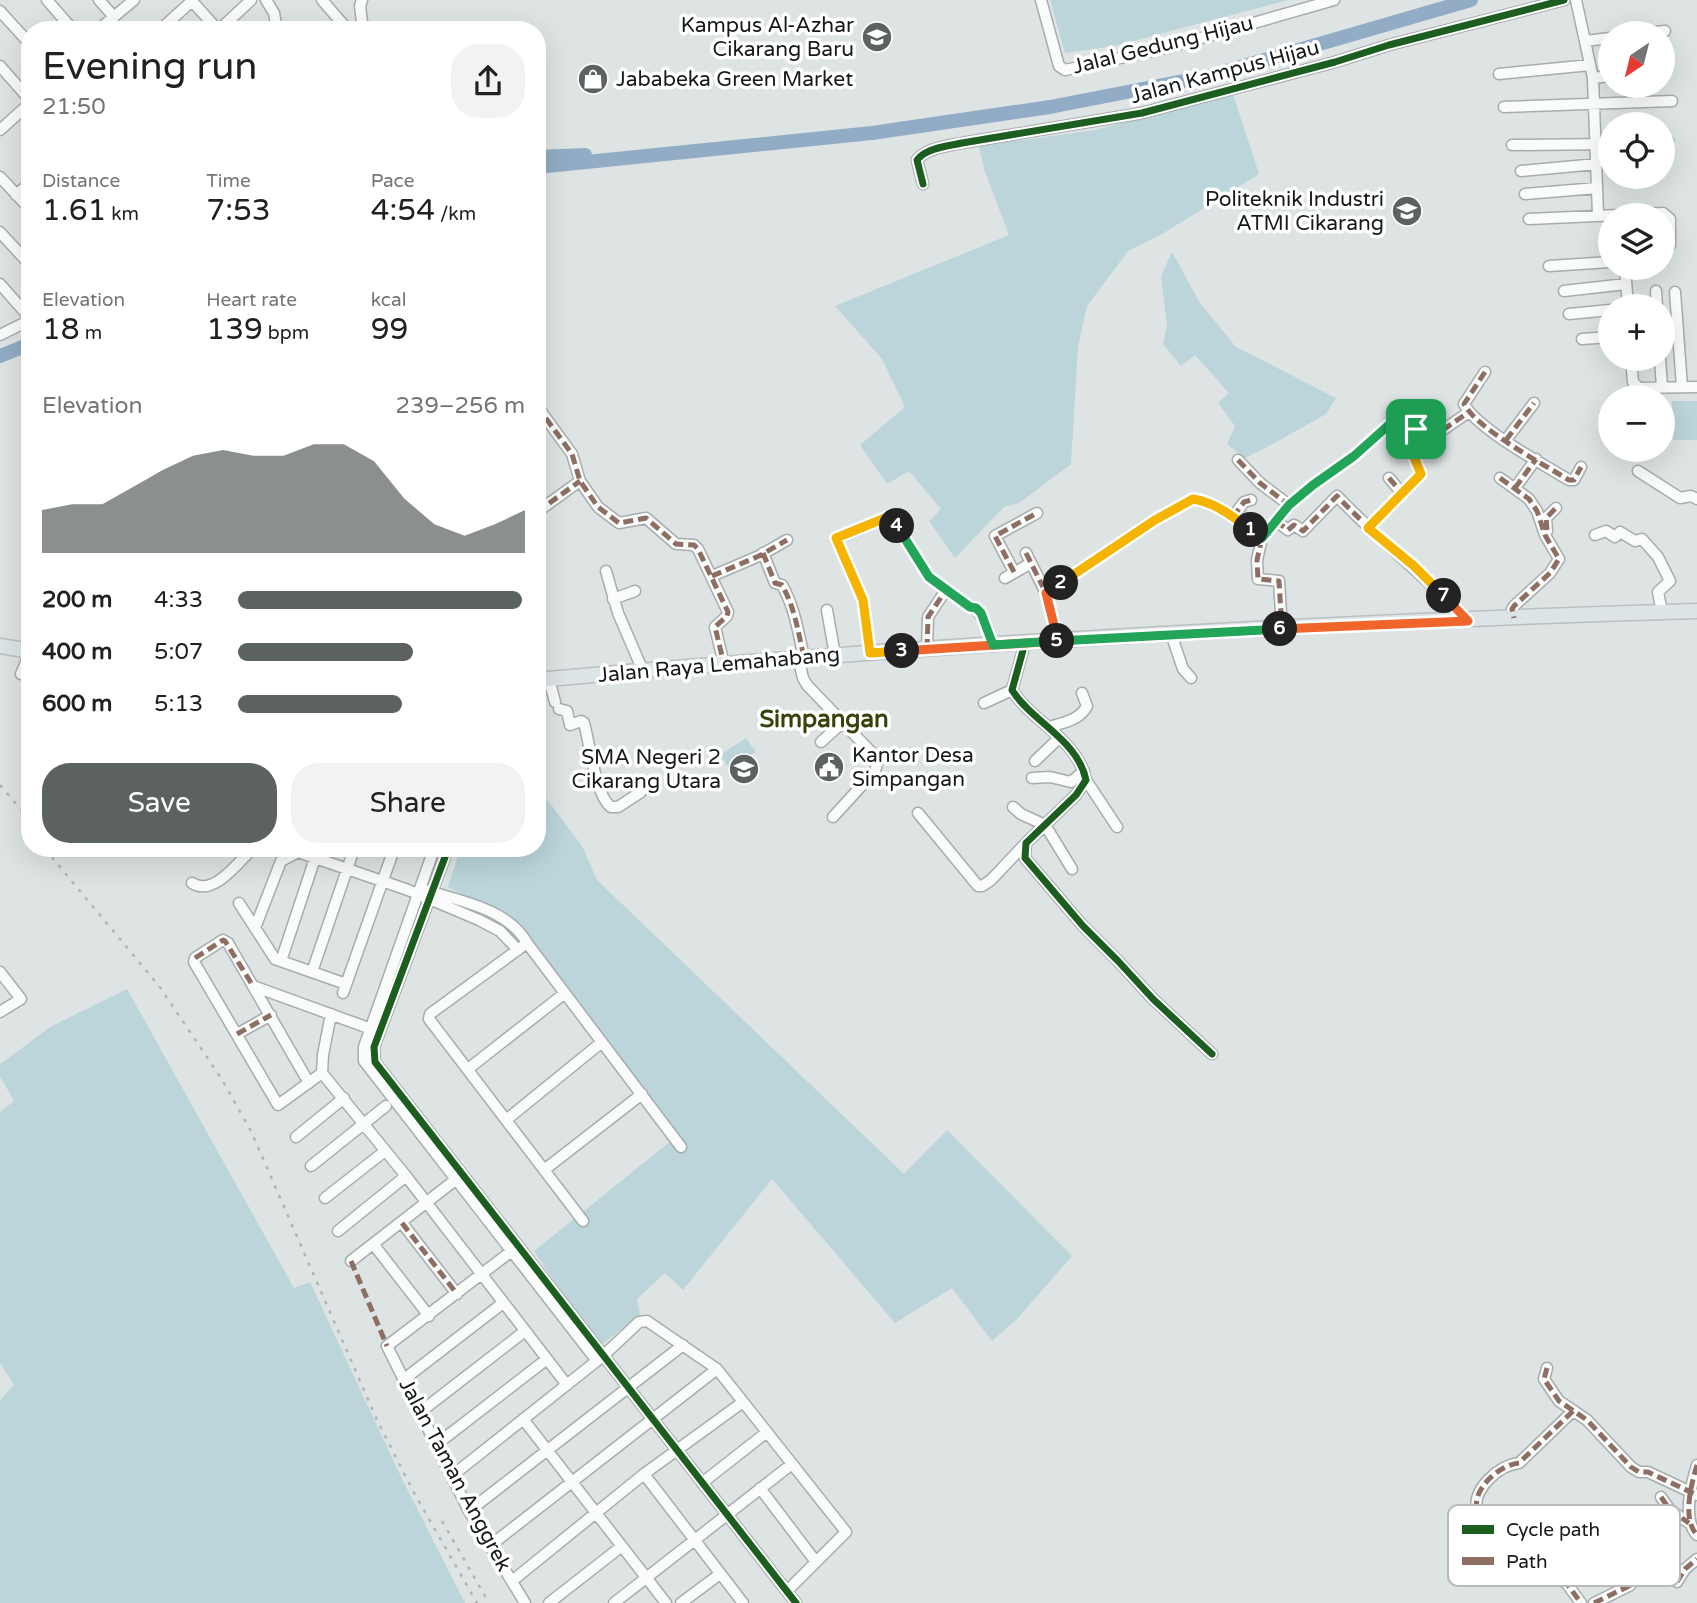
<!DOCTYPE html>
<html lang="en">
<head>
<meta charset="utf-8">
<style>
  :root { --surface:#fff; --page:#f2f2f2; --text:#202124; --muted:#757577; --accent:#5c6161 }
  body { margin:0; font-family:"Varela Round",sans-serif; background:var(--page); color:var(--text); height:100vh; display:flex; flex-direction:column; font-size:26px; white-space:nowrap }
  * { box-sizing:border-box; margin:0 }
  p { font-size:23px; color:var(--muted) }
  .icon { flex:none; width:38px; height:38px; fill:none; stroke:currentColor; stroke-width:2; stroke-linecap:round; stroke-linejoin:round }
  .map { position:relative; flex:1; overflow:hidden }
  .sheet { position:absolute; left:21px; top:21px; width:525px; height:836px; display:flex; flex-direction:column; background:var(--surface); border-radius:28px; box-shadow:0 7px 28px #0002 }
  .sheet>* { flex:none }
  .needle { width:46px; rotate:215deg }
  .fabs { position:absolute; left:1598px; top:21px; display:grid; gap:14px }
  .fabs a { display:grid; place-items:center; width:77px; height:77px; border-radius:50%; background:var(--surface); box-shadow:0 7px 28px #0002; font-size:35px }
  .pin { position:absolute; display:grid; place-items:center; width:60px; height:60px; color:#fff; margin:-30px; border-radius:14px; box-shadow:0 4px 10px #0006 }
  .km { position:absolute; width:35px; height:35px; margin:-18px; border-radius:50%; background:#222; color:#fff; font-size:19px; line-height:35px; text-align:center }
  .round { display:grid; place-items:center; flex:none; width:74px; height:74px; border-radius:28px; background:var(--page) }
  .headline { display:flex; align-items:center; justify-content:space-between; height:119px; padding:0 21px }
  h1 { font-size:38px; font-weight:600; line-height:52px }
  .metrics { display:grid; grid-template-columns:repeat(3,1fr); gap:10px; height:119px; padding:7px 21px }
  .metrics div { display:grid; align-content:center }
  .metrics b { font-size:30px; font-weight:600 }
  .metrics small { font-size:19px; font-weight:400 }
  .metrics p { font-size:19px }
  .chart { height:196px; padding:14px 21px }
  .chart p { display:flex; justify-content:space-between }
  .chart svg { width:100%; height:126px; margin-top:7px; fill:var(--accent); opacity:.7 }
  .primary-button { display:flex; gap:14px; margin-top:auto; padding:14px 21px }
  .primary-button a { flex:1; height:80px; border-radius:28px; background:var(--accent); color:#fff; font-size:28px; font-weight:600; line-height:80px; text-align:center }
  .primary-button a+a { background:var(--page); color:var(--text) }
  ul { padding:0 21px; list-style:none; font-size:23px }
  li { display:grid; grid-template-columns:112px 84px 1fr; align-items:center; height:52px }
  li i { height:18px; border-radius:9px; background:var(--accent) }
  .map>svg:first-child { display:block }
</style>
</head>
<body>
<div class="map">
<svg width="1697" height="1603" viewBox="0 0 1697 1603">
  <rect width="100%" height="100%" fill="#dee4e4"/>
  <!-- green -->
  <path fill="#bbd5da" d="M 1050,0 L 1288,0 L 1114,46 L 1065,53 Z
    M 1233,94 L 1259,174 L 1162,234 L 1128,251 L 1087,306 L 1078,346 L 1071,464 L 1019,503 L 1004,507 L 955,558 L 929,521 L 941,509 L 909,471 L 887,484 L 860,445 L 905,407 L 882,359 L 835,306 L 1009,235 L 984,169 L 979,146 L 1095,130 Z
    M 1172,252 L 1200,303 L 1236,347 L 1336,398 L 1326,414 L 1271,445 L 1245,458 L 1227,444 L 1235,426 L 1218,403 L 1229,393 L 1195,355 L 1181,366 L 1163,344 L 1167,326 L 1161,276 Z
    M 1672,401 L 1697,401 L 1697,440 L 1673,440 Z
    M 746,738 L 756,752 L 730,769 L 720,755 Z
    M 537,786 L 582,846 L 597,880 L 904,1174 L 947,1130 L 1072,1256 L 1017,1319 L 992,1341 L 952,1288 L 895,1323 L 772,1179 L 683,1290 L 665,1273 L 637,1299 L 640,1314 L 598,1348 L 534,1251 L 676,1137 L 518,924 L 448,887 L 460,849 L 537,849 Z
    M 127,989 L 294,1288 L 310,1282 L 402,1479 L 465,1603 L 0,1603 L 0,1400 L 14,1385 L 0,1363 L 0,1112 L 14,1101 L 0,1076 L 0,1064 L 52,1026 Z"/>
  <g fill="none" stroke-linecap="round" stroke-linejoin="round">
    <!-- river -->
    <path stroke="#92acc5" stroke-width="14" d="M 537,157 L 585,155
      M 537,167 L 872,133 L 1050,107 L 1209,76 L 1471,0
      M 0,356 L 30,344"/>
    <!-- minor casing -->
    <g stroke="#a8acad" stroke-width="13">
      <path id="minor" d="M 47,0 L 73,30
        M 99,0 L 114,17
        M 191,0 L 218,30
        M 266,0 L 274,13 L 277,30
        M 322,0 L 348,30
        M 362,0 L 360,6 L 363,30
        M 1041,0 L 1059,66 L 1065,70 L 1166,48 L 1334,0
        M 1576,0 L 1593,78 L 1598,215
        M 0,11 L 30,44
        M 104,25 L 134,0
        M 160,30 L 193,0
        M 219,30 L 251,0
        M 1647,33 L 1665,31
        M 1585,41 L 1610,38
        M 0,66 L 30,100
        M 1662,71 L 1666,71
        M 1499,74 L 1590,65
        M 1593,78 L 1610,76
        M 1504,107 L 1672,101
        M 0,130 L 30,103
        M 1662,141 L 1668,141
        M 1512,145 L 1610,144
        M 1521,171 L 1597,164
        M 0,177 L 30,209
        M 923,184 L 917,160 C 926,148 948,146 962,143 L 1142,113 L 1335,62 L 1389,45 L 1564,0
        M 1525,194 L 1597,188
        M 16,195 L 30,183
        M 1529,219 L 1663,213 L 1670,219 L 1670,245 L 1662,249
        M 0,232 L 30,265
        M 1549,266 L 1610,262
        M 1625,268 L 1628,306
        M 0,284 L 30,318
        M 1564,291 L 1626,284
        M 1656,291 L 1657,306
        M 1675,292 L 1682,387
        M 1569,314 L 1610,310
        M 0,335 L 30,320
        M 1582,339 L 1610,337
        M 1631,359 L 1633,382 L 1639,388 L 1697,387
        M 1660,359 L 1662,387
        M 1485,372 L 1464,404 C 1477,429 1543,464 1569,480 L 1574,480 L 1581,467
        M 537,406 L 572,454 L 580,481 L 598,507 L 619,523 L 646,518 L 676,544 L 694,545 L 698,549 L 728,612 L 727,616 L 715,627 L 724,664
        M 1506,440 L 1534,403
        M 1238,460 L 1260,483 L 1289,505
        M 1638,471 L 1680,498 L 1691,496 L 1697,499
        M 1389,478 L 1401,492
        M 1500,478 L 1529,499 L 1537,511 L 1545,535 L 1559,559 L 1550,573 L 1514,606 L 1512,609 L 1514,618
        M 1515,488 L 1536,459
        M 537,512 L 580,481
        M 1233,517 L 1244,502 L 1251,500
        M 1276,521 L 1288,530 L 1294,525 L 1303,531 L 1337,496 C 1379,540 1426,577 1468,621
        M 1368,528 L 1421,474 L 1414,457 L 1418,447 L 1469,412
        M 1547,531 L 1546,518 L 1556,508
        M 1595,535 L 1606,531 L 1615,537 L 1620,532 L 1635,541 L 1642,539 L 1658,557 L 1670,581 L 1658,592 L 1662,612
        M 1262,538 L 1257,560 L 1258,579 L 1279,581 L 1282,629
        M 763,553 L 775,583 L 782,585 C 795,608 798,632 804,657
        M 1026,553 L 1046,593 L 1058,641
        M 606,571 L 618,613 L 643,671
        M 1014,572 L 995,536 L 1037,513
        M 712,576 L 759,556 L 787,540
        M 1005,578 L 1031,563
        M 1046,593 L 1155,520 L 1193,499 C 1218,503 1242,523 1262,538 L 1289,505 L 1313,485 L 1354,456 L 1401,414 L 1427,441
        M 613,599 L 635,591
        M 827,610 L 835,655
        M 1171,634 L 1183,669 L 1191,678
        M 1025,643 L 1012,690 C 1032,722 1078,740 1086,780 L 1076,795 L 1026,843 L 1025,858 L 1083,926 L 1118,961 L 1153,999 L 1212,1054
        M 927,649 L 928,617 L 946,590
        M 870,653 L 863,600 L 836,539 L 890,516 L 929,577 L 970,607 L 976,608 L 986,624 L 993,645
        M 798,657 L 803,678 L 807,685 L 874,755 L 877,764 L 875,771 L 833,817
        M 21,674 L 30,653
        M 549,679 L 555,702
        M 29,690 L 30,690
        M 984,703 L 1012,690
        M 559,709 L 567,711 L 570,725 L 581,721 L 584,723 C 590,744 595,795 611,807 L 618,807 L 641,792
        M 1050,727 C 1064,722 1080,720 1087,706 L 1082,693
        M 821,742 L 842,723
        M 1035,761 L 1059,738
        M 1032,778 L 1050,777 L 1071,782 L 1084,771
        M 1086,780 L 1117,827
        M 1013,807 L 1021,814 L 1045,825 L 1072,869
        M 918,813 L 978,886 L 982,886 L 991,880 L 1024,845
        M 434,849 L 364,1047 L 364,1061 L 597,1361
        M 448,849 L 374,1047 L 375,1062 L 796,1603
        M 192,883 C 213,897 239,862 252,849
        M 425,890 C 460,901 508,909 527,943
        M 239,903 L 275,959 L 346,984
        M 255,928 L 281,861 L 298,852 L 408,890 L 479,920 L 500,931 L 518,950
        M 281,961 L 318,849
        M 0,972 L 21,999 L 0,1012
        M 312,972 L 354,849
        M 253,986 L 374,1030
        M 343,993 L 394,849
        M 331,1014 L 323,1055 L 322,1073 L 406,1176 L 567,1385
        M 237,1034 L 271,1015
        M 468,1069 L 565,993
        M 309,1083 L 228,943 L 223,940 L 195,958 L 194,962 L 278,1105 L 322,1073
        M 506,1120 L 602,1042
        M 296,1137 L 344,1098
        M 311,1166 L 386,1106
        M 544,1170 L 642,1094
        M 325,1198 L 385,1151
        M 583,1221 L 429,1019 L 430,1014 L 527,943 L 681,1147
        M 402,1223 L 457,1294
        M 338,1231 L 406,1176
        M 374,1245 L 429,1316
        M 517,1247 L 387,1346 L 469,1511 L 525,1603
        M 351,1261 L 459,1177
        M 1547,1368 L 1544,1379 L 1559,1401 L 1587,1420 L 1631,1467 L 1639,1472 L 1648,1472 L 1697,1495
        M 403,1380 L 503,1303
        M 1573,1411 L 1519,1463 C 1499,1465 1472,1489 1477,1510 L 1530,1559 L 1567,1584 L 1581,1603
        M 419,1413 L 525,1331
        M 523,1419 L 666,1603
        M 437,1444 L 547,1359
        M 1697,1465 C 1691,1485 1682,1519 1697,1535
        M 644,1474 L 743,1603
        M 453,1475 L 603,1356 L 639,1322 L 647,1321 L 717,1369 L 846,1532 L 787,1591
        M 702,1483 L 767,1432
        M 760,1488 L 816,1562
        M 1661,1497 L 1670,1510 L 1689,1523
        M 469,1511 L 683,1345
        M 491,1545 L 717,1369
        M 1619,1558 L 1641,1575
        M 1546,1568 L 1560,1559 L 1582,1558
        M 1470,1572 C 1486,1557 1490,1544 1491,1523
        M 512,1581 L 644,1474 L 743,1402
        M 1677,1582 L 1685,1569 L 1697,1559
        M 549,1603 L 622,1546
        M 614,1603 L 792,1464
        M 681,1603 L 720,1574
        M 1594,1603 L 1629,1586 L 1651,1564"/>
    </g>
    <!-- major casing -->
    <g stroke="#bcbfbf" stroke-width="17">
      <path id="major" d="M 0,646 L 30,651
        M 537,680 C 922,645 1311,622 1697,611"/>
    </g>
    <!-- minor -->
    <use href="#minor" stroke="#fafbfb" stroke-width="10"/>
    <!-- major -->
    <use href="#major" stroke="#dde4e7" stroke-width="14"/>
    <!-- rail -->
    <path stroke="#b4b6b6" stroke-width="2.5" stroke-dasharray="3.5 7" stroke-linecap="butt" d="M 0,785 L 30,820
      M 45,849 L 159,986 L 221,1078 L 251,1131 L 377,1420 L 413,1491 L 477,1603
      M 442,1521 L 489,1603"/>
    <!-- quiet -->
    <path stroke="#8d6e63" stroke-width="5" stroke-dasharray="10 5" stroke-linecap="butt" d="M 1485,372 L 1464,404 C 1477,429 1543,464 1569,480 L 1574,480 L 1581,467
      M 537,406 L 572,454 L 580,481 L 598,507 L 619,523 L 646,518 L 676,544 L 694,545 L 698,549 L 728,612 L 727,616 L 715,627 L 724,664
      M 1506,440 L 1534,403
      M 1238,460 L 1260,483 L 1289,505
      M 1389,478 L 1401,492
      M 1500,478 L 1529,499 L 1537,511 L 1545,535 L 1559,559 L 1550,573 L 1514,606 L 1512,609 L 1514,618
      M 1515,488 L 1536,459
      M 537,512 L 580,481
      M 1233,517 L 1244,502 L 1251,500
      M 1276,521 L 1288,530 L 1294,525 L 1303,531 L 1337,496 C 1379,540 1426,577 1468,621
      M 1368,528 L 1421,474 L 1414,457 L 1418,447 L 1469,412
      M 1547,530 L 1546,518 L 1556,508
      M 1262,538 L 1257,560 L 1258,579 L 1279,581 L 1282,629
      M 763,553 L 775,583 L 782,585 C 795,608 798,632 804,657
      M 1026,553 L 1046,593 L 1058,641
      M 1014,572 L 995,536 L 1037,513
      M 712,576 L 759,556 L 787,540
      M 927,649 L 928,617 L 946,590
      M 870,653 L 863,600 L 836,539 L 890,516 L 929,577 L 970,607 L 976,608 L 986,624 L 993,645
      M 195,958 L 223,940 L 225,941 L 253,986
      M 237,1034 L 271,1015
      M 402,1223 L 457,1294
      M 351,1261 L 387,1346
      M 1547,1368 L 1544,1379 L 1559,1401 L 1587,1420 L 1631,1467 L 1639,1472 L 1648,1472 L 1697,1495
      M 1573,1411 L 1519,1463 C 1499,1465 1472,1489 1477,1510 L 1530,1559 L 1567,1584 L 1581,1603
      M 1697,1465 C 1691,1485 1682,1519 1697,1535
      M 1661,1497 L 1670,1510 L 1689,1523
      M 1619,1558 L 1641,1575
      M 1546,1568 L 1560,1559 L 1582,1558
      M 1470,1572 C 1486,1557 1490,1544 1491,1523
      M 1677,1582 L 1685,1569 L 1697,1559
      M 1594,1603 L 1629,1586 L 1651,1564"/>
    <!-- cycleway casing -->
    <g stroke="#fff" stroke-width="11">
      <path id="cycleway" d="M 923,184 L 917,160 C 926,148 948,146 962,143 L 1142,113 L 1335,62 L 1389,45 L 1564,0
        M 1046,593 L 1155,520 L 1193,499 C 1218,503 1242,523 1262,538 L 1289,505 L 1313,485 L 1354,456 L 1401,414 L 1427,441
        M 1025,643 L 1012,690 C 1032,722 1078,740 1086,780 L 1076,795 L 1026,843 L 1025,858 L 1083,926 L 1118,961 L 1153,999 L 1212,1054
        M 448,849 L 374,1047 L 375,1062 L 796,1603"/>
    </g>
    <!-- cycleway -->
    <use href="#cycleway" stroke="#1b5e20" stroke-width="7"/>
  </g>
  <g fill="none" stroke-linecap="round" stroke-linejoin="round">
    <!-- split-1 casing -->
    <g stroke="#fff" stroke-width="14">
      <path id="split-1" d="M 1251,530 L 1262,538 L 1289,505 L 1313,485 L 1354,456 L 1401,414 L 1416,429"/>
    </g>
    <!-- split-2 casing -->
    <g stroke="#fff" stroke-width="14">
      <path id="split-2" d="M 1061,583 L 1155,520 L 1193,499 C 1214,502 1234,517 1251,530"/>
    </g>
    <!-- split-3 casing -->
    <g stroke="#fff" stroke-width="14">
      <path id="split-3" d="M 902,651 L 1058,641 L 1046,593 L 1061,583"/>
    </g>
    <!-- split-4 casing -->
    <g stroke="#fff" stroke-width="14">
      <path id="split-4" d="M 897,526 L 890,516 L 836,538 L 863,600 L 870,653 L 902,651"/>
    </g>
    <!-- split-5 casing -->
    <g stroke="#fff" stroke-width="14">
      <path id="split-5" d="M 897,526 L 929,577 L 970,607 L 976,608 L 981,613 L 993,645 L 1057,641"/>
    </g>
    <!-- split-6 casing -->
    <g stroke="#fff" stroke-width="14">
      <path id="split-6" d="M 1057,641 L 1280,629"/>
    </g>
    <!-- split-7 casing -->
    <g stroke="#fff" stroke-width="14">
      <path id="split-7" d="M 1280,629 L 1468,621 L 1444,596"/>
    </g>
    <!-- split-8 casing -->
    <g stroke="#fff" stroke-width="14">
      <path id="split-8" d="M 1416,429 L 1427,441 L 1419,447 L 1414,457 L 1421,474 L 1368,528 L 1414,566 L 1444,596"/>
    </g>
    <!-- split-1 -->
    <use href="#split-1" stroke="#22a559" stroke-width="9"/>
    <!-- split-2 -->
    <use href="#split-2" stroke="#f5b400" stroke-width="9"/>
    <!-- split-3 -->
    <use href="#split-3" stroke="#f0652b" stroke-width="9"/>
    <!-- split-4 -->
    <use href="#split-4" stroke="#f5b400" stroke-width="9"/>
    <!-- split-5 -->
    <use href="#split-5" stroke="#22a559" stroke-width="9"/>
    <!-- split-6 -->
    <use href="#split-6" stroke="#22a559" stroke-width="9"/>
    <!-- split-7 -->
    <use href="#split-7" stroke="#f0652b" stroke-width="9"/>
    <!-- split-8 -->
    <use href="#split-8" stroke="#f5b400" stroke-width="9"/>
  </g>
  <!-- icons -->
  <defs>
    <g id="school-disc" transform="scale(1.575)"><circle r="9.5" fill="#5c6161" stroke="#fff"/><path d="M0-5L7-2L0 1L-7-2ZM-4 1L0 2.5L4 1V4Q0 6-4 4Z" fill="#fff"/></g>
    <g id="shop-disc" transform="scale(1.575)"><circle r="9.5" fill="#5c6161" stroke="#fff"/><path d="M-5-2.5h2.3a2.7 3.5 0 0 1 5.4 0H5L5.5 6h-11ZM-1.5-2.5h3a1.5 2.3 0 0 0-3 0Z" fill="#fff"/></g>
    <g id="university-disc" transform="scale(1.575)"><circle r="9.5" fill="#5c6161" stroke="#fff"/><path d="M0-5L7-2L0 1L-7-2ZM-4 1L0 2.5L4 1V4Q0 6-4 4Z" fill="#fff"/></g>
    <g id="civic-disc" transform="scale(1.575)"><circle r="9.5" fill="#5c6161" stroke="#fff"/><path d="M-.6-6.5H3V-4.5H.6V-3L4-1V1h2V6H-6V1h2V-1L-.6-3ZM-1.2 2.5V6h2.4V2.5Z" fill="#fff"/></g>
  </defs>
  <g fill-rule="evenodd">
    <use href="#school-disc" x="877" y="37"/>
    <use href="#shop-disc" x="593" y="79"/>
    <use href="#university-disc" x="1407" y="211"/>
    <use href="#civic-disc" x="829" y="767"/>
    <use href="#school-disc" x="744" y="769"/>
  </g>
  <g text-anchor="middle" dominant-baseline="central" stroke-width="7" stroke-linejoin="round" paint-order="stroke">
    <!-- poi labels -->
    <g font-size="21" fill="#161a1b" stroke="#fff" text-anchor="end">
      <text x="854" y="25">Kampus Al-Azhar<tspan x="854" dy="24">Cikarang Baru</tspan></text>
      <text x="616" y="79" text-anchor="start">Jababeka Green Market</text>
      <text x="1384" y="199">Politeknik Industri<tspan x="1384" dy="24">ATMI Cikarang</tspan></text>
      <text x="852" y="755" text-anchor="start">Kantor Desa<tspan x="852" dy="24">Simpangan</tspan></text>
      <text x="721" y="757">SMA Negeri 2<tspan x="721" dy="24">Cikarang Utara</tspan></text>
    </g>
    <!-- street labels -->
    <g font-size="21" fill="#161a1b" stroke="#fff">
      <text transform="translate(1163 45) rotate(-14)">Jalal Gedung Hijau</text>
      <text transform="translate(1225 72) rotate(-15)">Jalan Kampus Hijau</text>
      <text transform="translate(719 665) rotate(-5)">Jalan Raya Lemahabang</text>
      <text transform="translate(455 1475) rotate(62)">Jalan Taman Anggrek</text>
    </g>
    <!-- quarter labels -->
    <g font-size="24" font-weight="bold" fill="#374309" stroke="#fff">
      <text x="824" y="719">Simpangan</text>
    </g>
  </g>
  <!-- legend -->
  <rect x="1448" y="1505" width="232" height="81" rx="10" fill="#fff" stroke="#b9babb" stroke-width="2"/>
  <rect x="1462" y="1525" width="32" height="9" fill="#1b5e20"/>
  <rect x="1462" y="1557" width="32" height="8" fill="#8d6e63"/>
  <g font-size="19" fill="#161a1b">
    <text x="1506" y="1536">Cycle path</text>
    <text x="1506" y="1568">Path</text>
  </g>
</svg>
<div class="fabs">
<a><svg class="needle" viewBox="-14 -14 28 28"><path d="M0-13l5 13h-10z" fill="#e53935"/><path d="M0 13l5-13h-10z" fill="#757577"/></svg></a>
<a><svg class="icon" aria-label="locate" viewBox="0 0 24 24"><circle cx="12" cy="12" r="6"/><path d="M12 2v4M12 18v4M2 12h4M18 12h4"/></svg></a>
<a><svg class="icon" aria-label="layers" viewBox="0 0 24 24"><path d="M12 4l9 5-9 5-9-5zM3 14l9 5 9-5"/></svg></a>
<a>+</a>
<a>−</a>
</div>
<div class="pin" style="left:1416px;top:429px;background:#1e9e55"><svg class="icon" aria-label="arrive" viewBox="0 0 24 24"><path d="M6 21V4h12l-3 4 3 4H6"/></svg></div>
<b class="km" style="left:1251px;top:530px">1</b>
<b class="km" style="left:1061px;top:583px">2</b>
<b class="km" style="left:902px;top:651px">3</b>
<b class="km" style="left:897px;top:526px">4</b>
<b class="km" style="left:1057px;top:641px">5</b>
<b class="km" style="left:1280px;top:629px">6</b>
<b class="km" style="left:1444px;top:596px">7</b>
<section class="sheet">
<div class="headline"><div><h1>Evening run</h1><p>21:50</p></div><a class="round"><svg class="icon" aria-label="share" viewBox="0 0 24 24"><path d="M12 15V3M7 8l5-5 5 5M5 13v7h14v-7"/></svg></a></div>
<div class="metrics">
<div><p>Distance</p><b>1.61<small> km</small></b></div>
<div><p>Time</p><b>7:53</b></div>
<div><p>Pace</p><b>4:54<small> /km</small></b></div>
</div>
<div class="metrics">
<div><p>Elevation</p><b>18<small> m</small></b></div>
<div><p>Heart rate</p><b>139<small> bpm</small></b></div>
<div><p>kcal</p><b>99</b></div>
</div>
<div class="chart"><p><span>Elevation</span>239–256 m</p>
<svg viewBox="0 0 160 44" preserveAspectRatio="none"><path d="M0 44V29L10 27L20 27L30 21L40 15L50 10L60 8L70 10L80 10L90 6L100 6L110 12L120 25L130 34L140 38L150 34L160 29V44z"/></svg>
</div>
<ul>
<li><b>200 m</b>4:33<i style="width:99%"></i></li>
<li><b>400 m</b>5:07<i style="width:61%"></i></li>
<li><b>600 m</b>5:13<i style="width:57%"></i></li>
</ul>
<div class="primary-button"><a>Save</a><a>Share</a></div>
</section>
</div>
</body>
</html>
